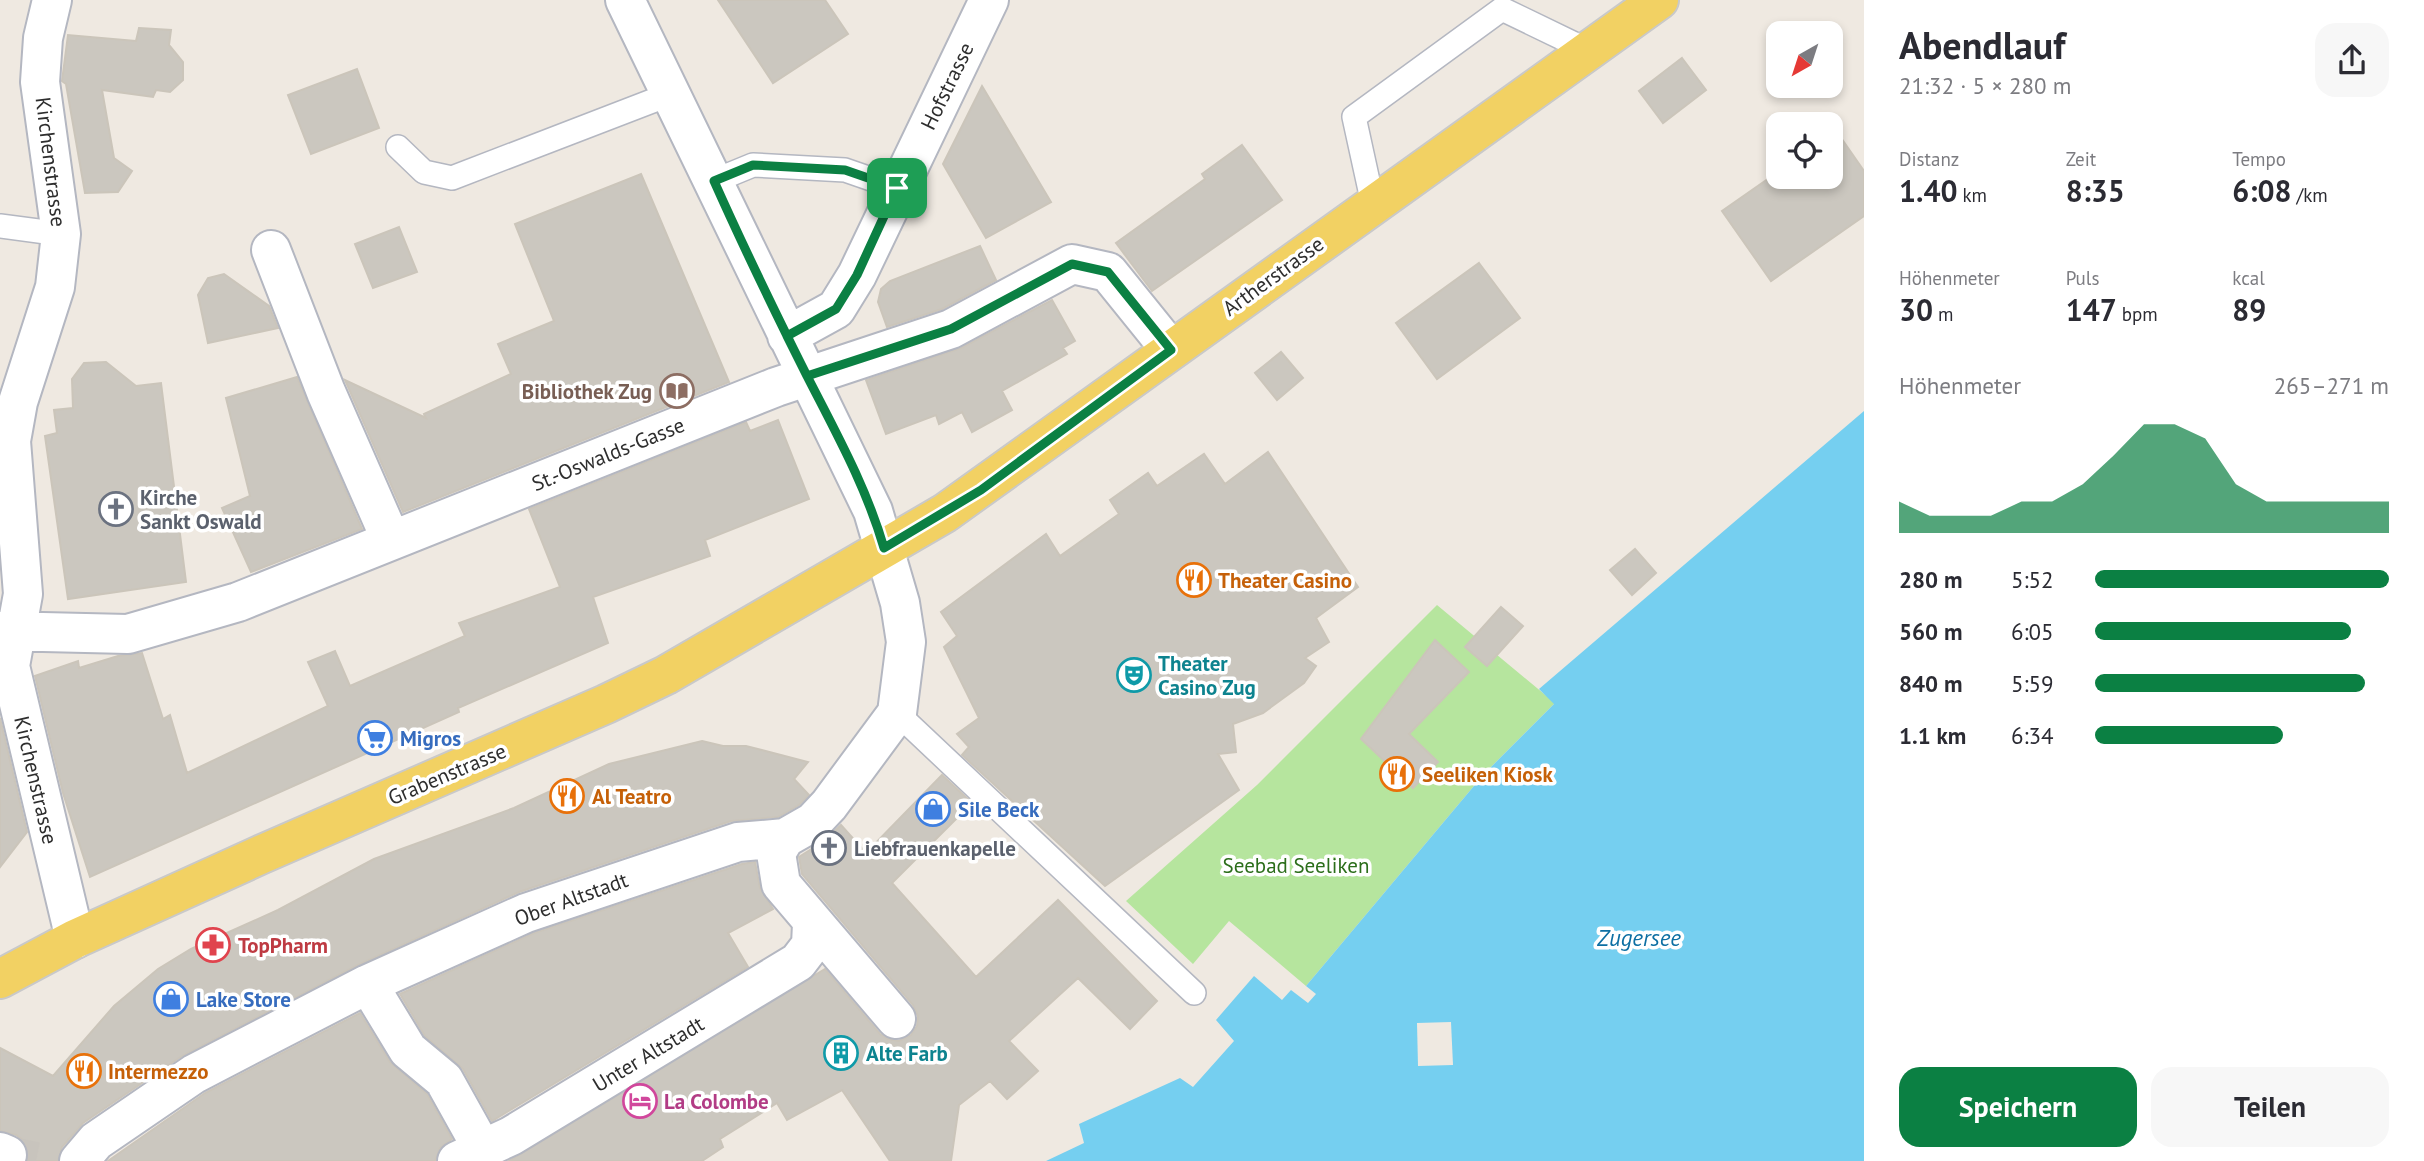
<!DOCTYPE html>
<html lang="de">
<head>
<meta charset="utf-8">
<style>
  :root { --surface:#fff; --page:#f7f7f7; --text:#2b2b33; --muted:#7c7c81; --accent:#0b8043 }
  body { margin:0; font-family:"PT Sans",sans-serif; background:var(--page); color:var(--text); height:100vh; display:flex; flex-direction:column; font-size:26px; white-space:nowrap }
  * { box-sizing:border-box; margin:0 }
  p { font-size:23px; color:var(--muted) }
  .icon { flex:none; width:38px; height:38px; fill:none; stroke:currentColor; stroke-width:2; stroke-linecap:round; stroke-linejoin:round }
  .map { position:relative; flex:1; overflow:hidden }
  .sheet { display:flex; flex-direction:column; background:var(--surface); width:560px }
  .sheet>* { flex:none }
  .needle { width:46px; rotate:219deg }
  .tools { position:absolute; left:1766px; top:21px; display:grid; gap:14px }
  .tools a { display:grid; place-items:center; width:77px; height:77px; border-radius:14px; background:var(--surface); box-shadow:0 4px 10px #0003; font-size:35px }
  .pin { position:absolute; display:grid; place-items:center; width:60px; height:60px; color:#fff; margin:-30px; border-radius:14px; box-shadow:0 4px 10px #0006 }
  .round { display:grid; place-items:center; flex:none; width:74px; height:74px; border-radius:21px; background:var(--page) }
  .headline { display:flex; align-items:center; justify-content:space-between; height:119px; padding:0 35px }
  h1 { font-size:38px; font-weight:800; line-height:52px }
  .metrics { display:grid; grid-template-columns:repeat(3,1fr); gap:10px; height:119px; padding:7px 35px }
  .metrics div { display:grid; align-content:center }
  .metrics b { font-size:30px; font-weight:800 }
  .metrics small { font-size:19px; font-weight:400 }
  .metrics p { font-size:19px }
  .chart { height:196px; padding:14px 35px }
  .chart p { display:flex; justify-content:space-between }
  .chart svg { width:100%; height:126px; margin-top:7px; fill:var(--accent); opacity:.7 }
  .primary-button { display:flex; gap:14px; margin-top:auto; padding:14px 35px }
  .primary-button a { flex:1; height:80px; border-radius:21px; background:var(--accent); color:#fff; font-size:28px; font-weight:800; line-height:80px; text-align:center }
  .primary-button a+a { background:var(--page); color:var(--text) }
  ul { padding:0 35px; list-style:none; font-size:23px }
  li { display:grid; grid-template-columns:112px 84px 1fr; align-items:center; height:52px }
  li i { height:18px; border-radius:9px; background:var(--accent) }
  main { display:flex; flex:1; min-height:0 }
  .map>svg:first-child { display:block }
</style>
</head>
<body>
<main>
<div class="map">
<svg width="1864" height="1161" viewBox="0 0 1864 1161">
  <rect width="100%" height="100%" fill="#efe9e1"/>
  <!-- green -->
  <path fill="#b6e59e" d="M 1437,605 L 1555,703 L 1484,774 L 1306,986 L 1229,921 L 1193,964 L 1126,901 L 1257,785 Z"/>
  <!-- water -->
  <path fill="#75cff0" d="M 1864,411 L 1864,1161 L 1046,1161 L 1084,1143 L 1079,1124 L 1180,1078 L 1193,1087 L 1234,1041 L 1216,1020 L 1254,976 L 1282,1000 L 1291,990 L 1308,1003 L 1316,994 L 1306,986 L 1484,774 L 1554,704 L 1539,689 Z"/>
  <!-- pier -->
  <path fill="#efe9e1" d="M 1451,1022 L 1453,1065 L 1418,1066 L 1417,1023 Z"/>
  <!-- building -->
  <path fill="#cbc7bf" stroke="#cbc5ba" stroke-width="2" d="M 718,0 L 825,0 L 848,34 L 773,83 Z
    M 139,28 L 171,30 L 169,45 L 183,62 L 183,80 L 170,92 L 156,90 L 153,97 L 102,90 L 114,158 L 132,171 L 118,192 L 85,193 L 66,84 L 62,81 L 68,35 L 136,41 Z
    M 1682,58 L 1706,90 L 1663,123 L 1639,91 Z
    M 357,69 L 379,128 L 311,154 L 288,95 Z
    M 982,86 L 1051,202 L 986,238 L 943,164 Z
    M 1837,132 L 1864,171 L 1864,216 L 1771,281 L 1722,211 L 1778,172 L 1778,177 L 1830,177 L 1830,136 Z
    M 1242,145 L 1282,200 L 1152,291 L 1116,243 L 1205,179 L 1202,174 Z
    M 641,174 L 729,382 L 403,512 L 345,380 L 426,418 L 424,414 L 511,374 L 498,344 L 554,321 L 515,224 Z
    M 399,227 L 417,272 L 373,288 L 355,244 Z
    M 980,246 L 996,280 L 942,309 L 887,327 L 878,302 L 881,289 L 890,281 Z
    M 1479,263 L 1520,318 L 1437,379 L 1396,323 Z
    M 224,274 L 269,306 L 278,328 L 208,343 L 198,295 L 208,278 Z
    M 1052,300 L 1075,341 L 1063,348 L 1067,354 L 1002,391 L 1012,410 L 972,432 L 962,412 L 939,424 L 936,415 L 886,434 L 866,380 L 961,348 Z
    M 1281,352 L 1303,378 L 1277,400 L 1255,373 Z
    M 106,362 L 136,386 L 161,383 L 186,582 L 68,599 L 45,436 L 57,433 L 54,410 L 73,408 L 72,379 L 84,363 Z
    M 297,377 L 362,529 L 251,572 L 222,508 L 250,496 L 226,398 Z
    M 778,420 L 809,499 L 705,540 L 710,556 L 593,597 L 608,643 L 458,708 L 459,712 L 90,877 L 63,793 L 35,676 L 78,661 L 79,668 L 118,656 L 142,653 L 163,719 L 170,715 L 187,773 L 328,706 L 308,662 L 335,651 L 350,686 L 465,636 L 459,623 L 560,587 L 529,509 L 746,422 L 750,431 Z
    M 1268,452 L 1358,587 L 1316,618 L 1329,642 L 1305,658 L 1316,666 L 1304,683 L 1263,713 L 1233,724 L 1236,752 L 1218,754 L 1239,790 L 1105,886 L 962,755 L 969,747 L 957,734 L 979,718 L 944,647 L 957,636 L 941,612 L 1046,534 L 1060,556 L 1119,514 L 1110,500 L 1148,473 L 1157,486 L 1204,454 L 1225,484 Z
    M 1635,549 L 1656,573 L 1632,595 L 1610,570 Z
    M 1501,607 L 1523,626 L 1487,666 L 1465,647 Z
    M 1435,640 L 1469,672 L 1409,734 L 1438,762 L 1413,788 L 1361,739 Z
    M 0,718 L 27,832 L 0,867 Z
    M 702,741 L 723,746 L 746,746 L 808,762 L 794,779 L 809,795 L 799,805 L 778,817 L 731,821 L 519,892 L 358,965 L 182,1056 L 83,1123 L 62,1147 L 58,1161 L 28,1161 L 29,1152 L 24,1141 L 16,1135 L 0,1131 L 0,1048 L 53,1076 L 114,1006 L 158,969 L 191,949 L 278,910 L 374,859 L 514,808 L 609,764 Z
    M 942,775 L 972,803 L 892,883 L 976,977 L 1058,900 L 1157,1001 L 1130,1029 L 1078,978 L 1009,1041 L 1038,1071 L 1007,1099 L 990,1081 L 959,1105 L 951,1161 L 890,1161 L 842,1090 L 787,1120 L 777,1103 L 720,1139 L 723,1147 L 702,1161 L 509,1161 L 825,969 L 880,1034 L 888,1039 L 899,1041 L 911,1035 L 917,1026 L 918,1016 L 913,1005 L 802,874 L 799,857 L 824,841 L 841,825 L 866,853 Z
    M 755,862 L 760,888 L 773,909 L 728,933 L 748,967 L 492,1121 L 463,1069 L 425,1036 L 400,994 L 534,933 L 742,864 Z
    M 360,1013 L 390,1062 L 427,1094 L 452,1139 L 440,1148 L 435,1161 L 108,1161 L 205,1093 Z"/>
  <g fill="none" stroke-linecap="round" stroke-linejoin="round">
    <!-- street-tunnel -->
    <path stroke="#c8c4bd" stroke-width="38" stroke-dasharray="38 19" stroke-linecap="butt" d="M 7,1155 L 36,1161"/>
    <!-- lane casing -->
    <g stroke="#b4b7c1" stroke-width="26">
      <path id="lane" d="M 398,147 L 424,172 L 452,178 L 673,93
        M 714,181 L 753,165 L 845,170 L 897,188
        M 1373,204 L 1354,117 L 1502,9 L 1589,51
        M 0,226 L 61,234
        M 897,713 L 1194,993"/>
    </g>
    <!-- street casing -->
    <g stroke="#b4b7c1" stroke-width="42">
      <path id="street" d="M 52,0 L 43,38 L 40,82 L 61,234 L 55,287 L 18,402 L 11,441 L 23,594 L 10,666 L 75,939
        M 271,250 L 326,392 L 391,540
        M 787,336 L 836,309 L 857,275 L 989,0
        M 0,631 L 128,634 L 238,602 L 776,387 L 951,329 L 1072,264 L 1108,272 L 1171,350
        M 785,838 L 776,853 L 781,884 L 896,1019
        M 368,984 L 408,1050 L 444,1080 L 483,1150
        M 0,1152 L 7,1155
        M 79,1161 L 96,1141 L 194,1074 L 368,984 L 526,913 L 738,842 L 785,838 L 813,822 L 829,805 L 897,713 L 906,642 L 900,603 L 873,511 L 625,0
        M 457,1161 L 511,1136 L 798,962 L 811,945 L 812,924"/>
    </g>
    <!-- primary casing -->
    <g stroke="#c9c9c9" stroke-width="42">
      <path id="primary" d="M 0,979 L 75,939 L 260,855 L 606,704 L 666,675 L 945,513 L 1659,0"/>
    </g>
    <!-- lane -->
    <use href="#lane" stroke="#fff" stroke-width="23"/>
    <!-- street -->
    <use href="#street" stroke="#fff" stroke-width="38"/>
    <!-- primary -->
    <use href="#primary" stroke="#f2d163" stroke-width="38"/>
  </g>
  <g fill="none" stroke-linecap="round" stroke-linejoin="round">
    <!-- route casing -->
    <g stroke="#fff" stroke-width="14">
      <path id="route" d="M 897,188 L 845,170 L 753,165 L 714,181 C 743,246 774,310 806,374 C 835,431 866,486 884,548 L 981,490 L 1171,350 L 1108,272 L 1072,264 L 951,329 L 807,376 L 787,336 L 836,309 L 857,275 L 897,188"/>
    </g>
    <!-- route -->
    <use href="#route" stroke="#0b8043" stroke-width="9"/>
  </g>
  <!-- icons -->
  <defs>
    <g id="library-ring" transform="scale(1.75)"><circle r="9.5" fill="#fff" stroke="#8d6e63" stroke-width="1.5"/><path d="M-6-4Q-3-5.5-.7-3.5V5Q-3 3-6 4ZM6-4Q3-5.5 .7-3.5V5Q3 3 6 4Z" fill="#8d6e63"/></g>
    <g id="church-ring" transform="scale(1.75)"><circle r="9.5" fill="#fff" stroke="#6b7280" stroke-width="1.5"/><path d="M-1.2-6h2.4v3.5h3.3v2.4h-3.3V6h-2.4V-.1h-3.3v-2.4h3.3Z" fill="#6b7280"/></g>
    <g id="restaurant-ring" transform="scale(1.75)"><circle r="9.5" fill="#fff" stroke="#e8710a" stroke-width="1.5"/><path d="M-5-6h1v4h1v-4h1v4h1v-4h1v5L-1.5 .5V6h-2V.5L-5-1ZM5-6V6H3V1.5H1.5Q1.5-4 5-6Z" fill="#e8710a"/></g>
    <g id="theatre-ring" transform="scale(1.75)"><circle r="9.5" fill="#fff" stroke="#0f9aa8" stroke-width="1.5"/><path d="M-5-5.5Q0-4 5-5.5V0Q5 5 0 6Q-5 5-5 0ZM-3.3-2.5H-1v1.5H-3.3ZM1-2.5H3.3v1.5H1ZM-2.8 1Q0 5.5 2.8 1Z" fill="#0f9aa8"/></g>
    <g id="supermarket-ring" transform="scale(1.75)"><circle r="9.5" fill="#fff" stroke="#3f7fe0" stroke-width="1.5"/><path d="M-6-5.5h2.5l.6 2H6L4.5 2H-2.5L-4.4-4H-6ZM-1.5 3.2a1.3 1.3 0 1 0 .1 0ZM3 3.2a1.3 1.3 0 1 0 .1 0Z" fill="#3f7fe0"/></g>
    <g id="shop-ring" transform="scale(1.75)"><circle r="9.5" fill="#fff" stroke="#3f7fe0" stroke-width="1.5"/><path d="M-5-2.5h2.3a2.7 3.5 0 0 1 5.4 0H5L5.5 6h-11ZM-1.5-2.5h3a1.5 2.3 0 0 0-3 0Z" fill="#3f7fe0"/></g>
    <g id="pharmacy-ring" transform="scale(1.75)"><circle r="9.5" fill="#fff" stroke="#e0444e" stroke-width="1.5"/><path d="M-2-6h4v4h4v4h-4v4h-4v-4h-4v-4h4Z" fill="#e0444e"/></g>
    <g id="building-ring" transform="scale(1.75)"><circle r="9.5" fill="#fff" stroke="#0f9aa8" stroke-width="1.5"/><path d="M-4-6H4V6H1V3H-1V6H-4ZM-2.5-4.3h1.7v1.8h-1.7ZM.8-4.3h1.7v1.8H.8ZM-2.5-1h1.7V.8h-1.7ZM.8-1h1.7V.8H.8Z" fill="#0f9aa8"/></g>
    <g id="hotel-ring" transform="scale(1.75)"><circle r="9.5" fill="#fff" stroke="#d1479c" stroke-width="1.5"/><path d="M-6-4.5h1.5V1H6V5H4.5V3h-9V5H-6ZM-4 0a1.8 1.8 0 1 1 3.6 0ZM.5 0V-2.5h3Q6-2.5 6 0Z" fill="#d1479c"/></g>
  </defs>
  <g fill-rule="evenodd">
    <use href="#library-ring" x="677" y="391"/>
    <use href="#church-ring" x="116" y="509"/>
    <use href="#restaurant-ring" x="1194" y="580"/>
    <use href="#theatre-ring" x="1134" y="675"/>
    <use href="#supermarket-ring" x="375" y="738"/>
    <use href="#restaurant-ring" x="1397" y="774"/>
    <use href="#restaurant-ring" x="567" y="796"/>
    <use href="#shop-ring" x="933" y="809"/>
    <use href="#church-ring" x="829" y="848"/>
    <use href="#pharmacy-ring" x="213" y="945"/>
    <use href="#shop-ring" x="171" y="999"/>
    <use href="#building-ring" x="841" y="1053"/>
    <use href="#restaurant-ring" x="84" y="1071"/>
    <use href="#hotel-ring" x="640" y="1101"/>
  </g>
  <g text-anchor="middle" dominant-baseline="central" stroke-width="7" stroke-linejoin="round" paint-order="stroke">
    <!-- street labels -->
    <g font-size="21" fill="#2e2e2e" stroke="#fff">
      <text transform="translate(947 86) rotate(-64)">Hofstrasse</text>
      <text transform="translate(51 162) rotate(83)">Kirchenstrasse</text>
      <text transform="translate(1273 276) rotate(-36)">Artherstrasse</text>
      <text transform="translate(608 454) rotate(-22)">St.-Oswalds-Gasse</text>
      <text transform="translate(447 774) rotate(-23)">Grabenstrasse</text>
      <text transform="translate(36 780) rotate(77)">Kirchenstrasse</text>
      <text transform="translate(571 899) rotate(-20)">Ober Altstadt</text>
      <text transform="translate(648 1054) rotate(-31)">Unter Altstadt</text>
    </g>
    <!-- education labels -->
    <g font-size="21" font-weight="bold" fill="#785e54" stroke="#fff" text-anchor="end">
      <text x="652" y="391">Bibliothek Zug</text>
    </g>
    <!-- worship labels -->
    <g font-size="21" font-weight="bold" fill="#5b616d" stroke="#fff" text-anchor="start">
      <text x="140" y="497">Kirche<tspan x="140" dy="24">Sankt Oswald</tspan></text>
      <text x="854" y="848">Liebfrauenkapelle</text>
    </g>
    <!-- food labels -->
    <g font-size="21" font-weight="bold" fill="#c56008" stroke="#fff" text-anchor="start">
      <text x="1218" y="580">Theater Casino</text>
      <text x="1422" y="774">Seeliken Kiosk</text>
      <text x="592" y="796">Al Teatro</text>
      <text x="108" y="1071">Intermezzo</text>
    </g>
    <!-- culture labels -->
    <g font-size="21" font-weight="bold" fill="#0d838f" stroke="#fff" text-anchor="start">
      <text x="1158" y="663">Theater<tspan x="1158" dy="24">Casino Zug</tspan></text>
      <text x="866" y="1053">Alte Farb</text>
    </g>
    <!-- shop labels -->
    <g font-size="21" font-weight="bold" fill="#366cbe" stroke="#fff" text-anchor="start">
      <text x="400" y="738">Migros</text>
      <text x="958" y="809">Sile Beck</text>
      <text x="196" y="999">Lake Store</text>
    </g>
    <!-- park labels -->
    <g font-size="21" fill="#2c6e1b" stroke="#fff">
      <text x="1296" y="865">Seebad Seeliken</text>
    </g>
    <!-- health labels -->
    <g font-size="21" font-weight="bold" fill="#be3a42" stroke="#fff" text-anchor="start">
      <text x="238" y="945">TopPharm</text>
    </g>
    <!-- hotel labels -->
    <g font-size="21" font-weight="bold" fill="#b23c85" stroke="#fff" text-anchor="start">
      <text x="664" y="1101">La Colombe</text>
    </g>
    <!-- water labels -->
    <g font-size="23" font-style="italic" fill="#0d6fa3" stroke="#fff">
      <text x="1639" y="937">Zugersee</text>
    </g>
  </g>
</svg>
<div class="tools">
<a><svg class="needle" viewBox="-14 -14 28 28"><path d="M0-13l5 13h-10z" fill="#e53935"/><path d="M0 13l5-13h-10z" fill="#7c7c81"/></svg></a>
<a><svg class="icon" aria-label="locate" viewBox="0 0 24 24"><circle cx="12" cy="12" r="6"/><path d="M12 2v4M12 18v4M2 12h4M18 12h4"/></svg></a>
</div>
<div class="pin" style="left:897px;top:188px;background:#1e9e55"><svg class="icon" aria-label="arrive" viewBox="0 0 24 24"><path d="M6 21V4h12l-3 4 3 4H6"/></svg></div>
</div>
<section class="sheet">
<div class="headline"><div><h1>Abendlauf</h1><p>21:32 · 5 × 280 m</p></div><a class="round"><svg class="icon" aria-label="share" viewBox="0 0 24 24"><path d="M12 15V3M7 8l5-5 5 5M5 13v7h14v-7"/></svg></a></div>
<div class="metrics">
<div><p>Distanz</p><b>1.40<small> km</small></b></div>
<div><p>Zeit</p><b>8:35</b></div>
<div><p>Tempo</p><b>6:08<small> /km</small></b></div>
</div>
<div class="metrics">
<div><p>Höhenmeter</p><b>30<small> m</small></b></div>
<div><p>Puls</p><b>147<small> bpm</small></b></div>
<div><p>kcal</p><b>89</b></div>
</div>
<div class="chart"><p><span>Höhenmeter</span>265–271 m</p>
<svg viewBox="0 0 160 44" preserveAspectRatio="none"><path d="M0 44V33L10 38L20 38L30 38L40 33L50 33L60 27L70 17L80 6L90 6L100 11L110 27L120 33L130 33L140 33L150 33L160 33V44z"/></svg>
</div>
<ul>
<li><b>280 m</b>5:52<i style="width:100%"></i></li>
<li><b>560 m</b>6:05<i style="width:87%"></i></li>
<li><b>840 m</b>5:59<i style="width:92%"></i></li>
<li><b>1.1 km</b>6:34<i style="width:64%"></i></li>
</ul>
<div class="primary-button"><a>Speichern</a><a>Teilen</a></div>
</section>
</main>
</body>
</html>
